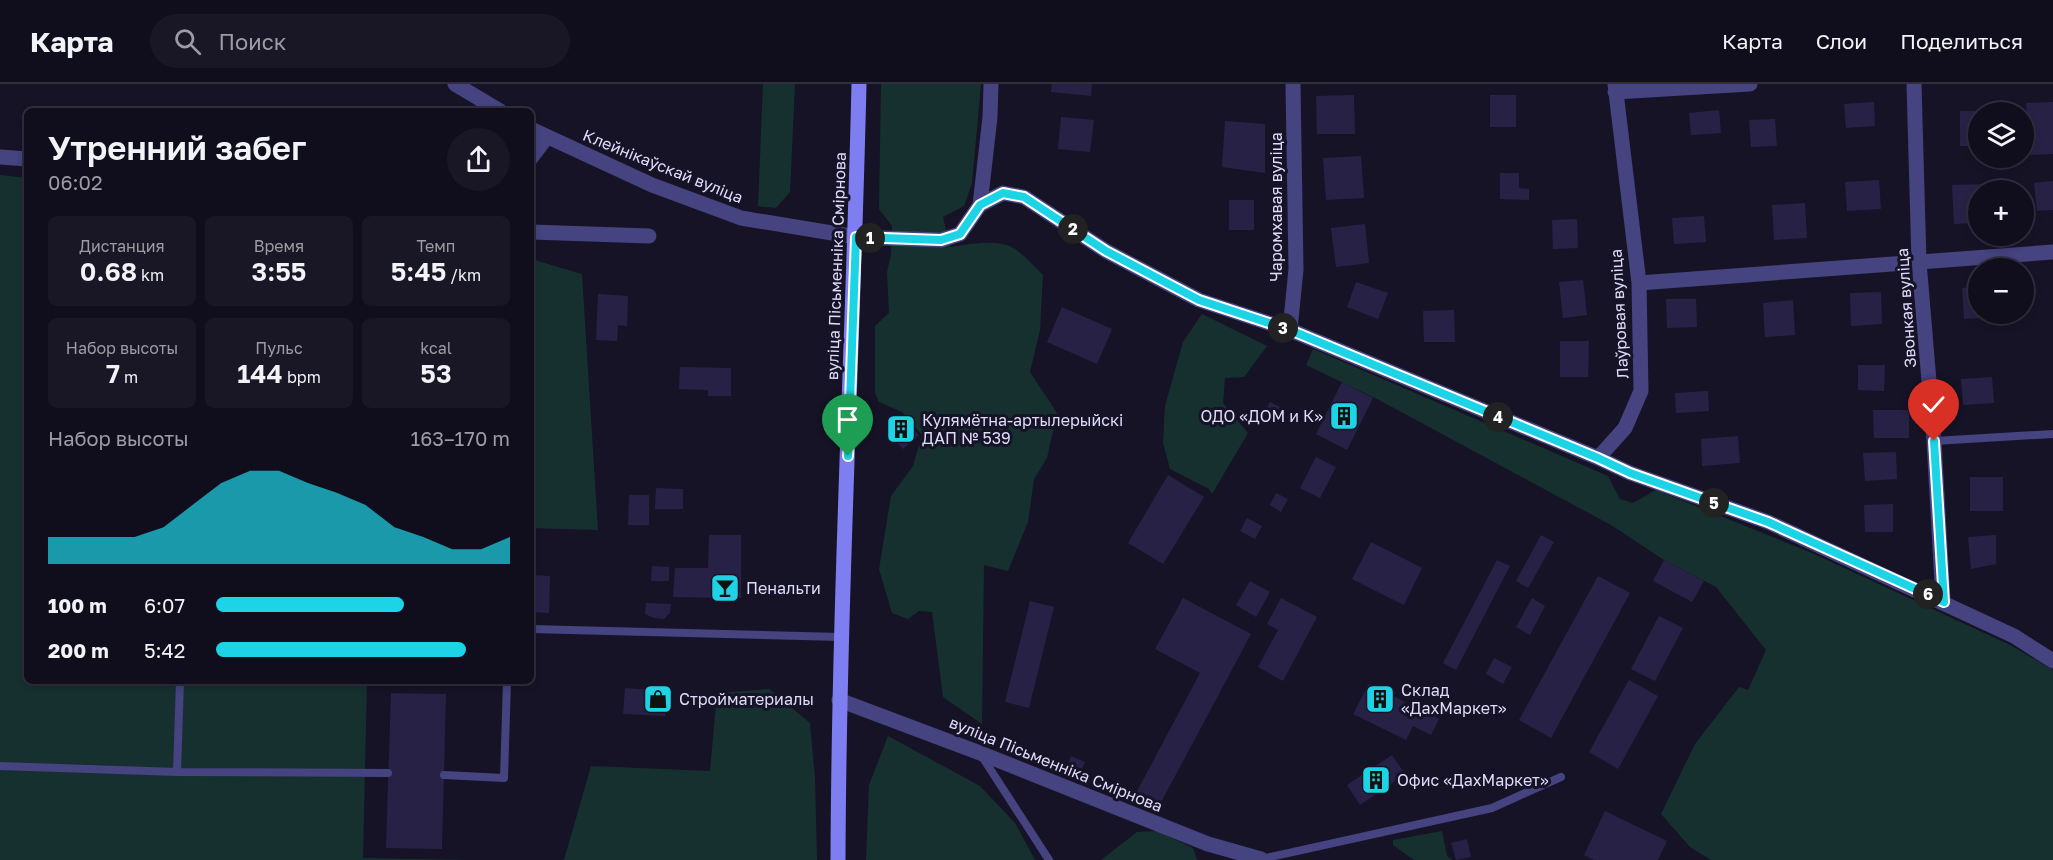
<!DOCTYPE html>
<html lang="ru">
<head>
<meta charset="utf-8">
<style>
  :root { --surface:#100e1d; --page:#191726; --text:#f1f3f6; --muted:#9c9ca4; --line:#302e3b; --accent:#1dd4e6 }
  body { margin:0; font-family:"Golos Text",sans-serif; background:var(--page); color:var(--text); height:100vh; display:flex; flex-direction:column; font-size:22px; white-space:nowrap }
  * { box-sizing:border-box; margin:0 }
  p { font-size:20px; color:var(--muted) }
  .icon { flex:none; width:33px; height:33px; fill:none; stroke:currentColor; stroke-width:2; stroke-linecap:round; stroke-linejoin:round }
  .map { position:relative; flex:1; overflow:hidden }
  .panel { position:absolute; left:24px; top:24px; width:510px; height:576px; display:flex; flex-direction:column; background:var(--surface); border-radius:9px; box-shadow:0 3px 9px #0003,0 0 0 2px var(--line) }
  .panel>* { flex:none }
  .buttons { position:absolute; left:1968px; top:18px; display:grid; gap:12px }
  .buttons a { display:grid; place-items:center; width:66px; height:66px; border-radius:50%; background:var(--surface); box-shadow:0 3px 9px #0003,0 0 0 2px var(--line); font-size:30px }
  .pin { position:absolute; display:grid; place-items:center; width:51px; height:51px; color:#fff; margin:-62px -26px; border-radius:50% 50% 50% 0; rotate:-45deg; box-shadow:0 0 6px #0007 }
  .pin .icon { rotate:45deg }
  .km { position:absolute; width:30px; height:30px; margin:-15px; border-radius:50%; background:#222; color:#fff; font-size:16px; line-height:30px; text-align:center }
  .round { display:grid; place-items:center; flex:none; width:63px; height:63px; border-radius:32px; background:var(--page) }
  .overview { display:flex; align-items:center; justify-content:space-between; height:102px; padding:0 24px }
  h1 { font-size:33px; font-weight:600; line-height:45px }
  .stats { display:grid; grid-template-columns:repeat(3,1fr); gap:9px; height:102px; padding:6px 24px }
  .stats div { display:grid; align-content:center; border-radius:9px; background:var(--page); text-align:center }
  .stats b { font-size:26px; font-weight:600 }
  .stats small { font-size:16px; font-weight:400 }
  .stats p { font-size:16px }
  .chart { height:168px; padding:12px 24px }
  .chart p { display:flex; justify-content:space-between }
  .chart svg { width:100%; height:108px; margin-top:6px; fill:var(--accent); opacity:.7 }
  ul { padding:0 24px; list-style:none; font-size:20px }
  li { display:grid; grid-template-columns:96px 72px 1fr; align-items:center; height:45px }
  li i { height:15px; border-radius:8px; background:var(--accent) }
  header { display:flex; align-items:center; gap:36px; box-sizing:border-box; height:84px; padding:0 30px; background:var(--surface); border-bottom:2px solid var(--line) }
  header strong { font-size:28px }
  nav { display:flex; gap:33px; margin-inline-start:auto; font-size:21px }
  .search { width:420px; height:54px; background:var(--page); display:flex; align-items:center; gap:15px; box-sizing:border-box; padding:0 21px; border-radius:33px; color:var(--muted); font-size:22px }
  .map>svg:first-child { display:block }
</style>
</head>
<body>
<header>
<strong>Карта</strong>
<div class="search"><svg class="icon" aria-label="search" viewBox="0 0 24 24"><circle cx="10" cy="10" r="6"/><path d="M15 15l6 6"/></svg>Поиск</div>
<nav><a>Карта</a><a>Слои</a><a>Поделиться</a></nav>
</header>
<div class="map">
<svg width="2053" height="776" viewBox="0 0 2053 776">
  <rect width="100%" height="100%" fill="#161327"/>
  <!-- green -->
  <path fill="#16302f" d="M 763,0 L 795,0 L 790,108 L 776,124 L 758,122 Z
    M 881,0 L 981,0 L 972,99 L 964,122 L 943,133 L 950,163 C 967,160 1001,154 1015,165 C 1025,172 1034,182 1043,191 L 1040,246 L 1030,288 L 1057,329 L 1047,374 L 1034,395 L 1028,438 L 1008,487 L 984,481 L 982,640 L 943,613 L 932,528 L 919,527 L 908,535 L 892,529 L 879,485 L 891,412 L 913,382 L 922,351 L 902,328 L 879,318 L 875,309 L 875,242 L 889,229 L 887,188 L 891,170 L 892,142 L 879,125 Z
    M 0,91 L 27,94 L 27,597 L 367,597 L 363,774 L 468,776 L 0,776 Z
    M 531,175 L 582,190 L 598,446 L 531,444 Z
    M 1202,230 L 1267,262 L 1244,293 L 1225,294 L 1223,319 L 1248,349 L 1212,410 L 1209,405 L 1170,385 L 1163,359 L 1165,322 L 1183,258 Z
    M 1313,265 L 1608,392 L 1620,415 L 1633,419 L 1656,406 L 1812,469 L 2010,561 L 2053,586 L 2053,776 L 1711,776 L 1690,763 L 1661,730 L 1695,660 L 1739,603 L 1748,606 L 1766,566 L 1716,503 L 1664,476 L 1611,441 L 1379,316 L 1306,281 Z
    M 769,605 L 810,639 L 815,694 L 817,776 L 564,776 L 591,682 L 710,687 L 717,609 Z
    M 888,652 L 980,702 L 1015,739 L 1035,776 L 866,776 L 869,701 Z
    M 1158,747 L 1193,764 L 1197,776 L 1101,776 L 1137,748 Z
    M 1442,747 L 1447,772 L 1452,776 L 1414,776 L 1393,761 L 1393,756 Z"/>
  <!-- building -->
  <path fill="#282146" d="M 1052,0 L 1092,0 L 1091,12 L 1051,8 Z
    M 1354,11 L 1355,50 L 1317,50 L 1316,12 Z
    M 1490,11 L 1516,11 L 1516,43 L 1490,43 Z
    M 1874,18 L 1875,42 L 1846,44 L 1844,20 Z
    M 2053,18 L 2053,70 L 2029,71 L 2026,19 Z
    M 1719,26 L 1721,49 L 1691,51 L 1689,29 Z
    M 1960,27 L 1978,27 L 1978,62 L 1960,62 Z
    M 1061,33 L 1094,36 L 1090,68 L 1058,65 Z
    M 1775,35 L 1777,62 L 1751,63 L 1749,36 Z
    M 1225,37 L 1265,40 L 1265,89 L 1222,83 Z
    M 1361,72 L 1364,114 L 1326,116 L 1323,74 Z
    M 1500,89 L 1519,89 L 1519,104 L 1529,105 L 1529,116 L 1500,115 Z
    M 1879,96 L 1881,125 L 1847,127 L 1845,98 Z
    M 2053,97 L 2053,126 L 2037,127 L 2034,99 Z
    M 1988,100 L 1988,106 L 1978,106 L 1978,139 L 1954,140 L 1952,101 Z
    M 1229,116 L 1254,116 L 1254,146 L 1229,146 Z
    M 1805,119 L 1807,154 L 1774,156 L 1772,121 Z
    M 1704,132 L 1706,158 L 1674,160 L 1672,134 Z
    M 1577,135 L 1578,164 L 1553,165 L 1552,136 Z
    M 1365,140 L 1369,179 L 1336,183 L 1331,144 Z
    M 1583,196 L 1587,231 L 1563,234 L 1559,198 Z
    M 1356,198 L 1388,209 L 1378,235 L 1347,223 Z
    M 1978,203 L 1978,230 L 1995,230 L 1996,233 L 1964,235 L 1962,204 Z
    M 1881,208 L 1882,240 L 1851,242 L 1850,209 Z
    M 598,210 L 628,212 L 627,242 L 618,241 L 617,257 L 596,256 Z
    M 1666,215 L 1696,215 L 1697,243 L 1667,244 Z
    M 1793,216 L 1795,251 L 1765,253 L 1763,219 Z
    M 1062,223 L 1112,245 L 1097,280 L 1047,258 Z
    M 1454,226 L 1455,258 L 1424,258 L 1423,227 Z
    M 1560,257 L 1589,257 L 1588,293 L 1560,293 Z
    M 1858,281 L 1885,281 L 1884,307 L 1858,306 Z
    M 680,283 L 731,284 L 731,312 L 708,312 L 708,306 L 679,305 Z
    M 1992,293 L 1994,319 L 1963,321 L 1961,295 Z
    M 1342,298 L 1373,314 L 1347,366 L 1316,350 Z
    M 1708,307 L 1709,327 L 1676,329 L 1675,309 Z
    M 1270,318 L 1280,323 L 1273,336 L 1263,330 Z
    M 1873,326 L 1909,326 L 1909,354 L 1874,354 Z
    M 900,330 L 919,351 L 903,365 L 889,350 L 888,341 Z
    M 1738,352 L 1740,379 L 1702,382 L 1701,355 Z
    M 1896,368 L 1897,395 L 1865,397 L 1863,369 Z
    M 1316,373 L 1336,383 L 1320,414 L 1300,404 Z
    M 1168,391 L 1204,413 L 1163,480 L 1128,459 Z
    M 1970,393 L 2003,393 L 2003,427 L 1970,427 Z
    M 656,404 L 683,405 L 683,425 L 655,425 Z
    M 1276,409 L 1288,415 L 1281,428 L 1270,421 Z
    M 629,411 L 649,411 L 649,441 L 628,441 Z
    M 1893,420 L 1893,448 L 1865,448 L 1864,421 Z
    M 1247,434 L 1262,442 L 1255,455 L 1240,447 Z
    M 709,451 L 741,451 L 741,514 L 673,513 L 675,484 L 708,484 Z
    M 1541,451 L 1554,458 L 1528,504 L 1516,497 Z
    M 1996,451 L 1996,480 L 1971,485 L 1968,453 Z
    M 1371,458 L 1422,484 L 1404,521 L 1352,495 Z
    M 1497,476 L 1510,482 L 1456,586 L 1443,579 Z
    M 1664,476 L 1704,497 L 1692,518 L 1653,497 Z
    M 652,482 L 669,483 L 669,497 L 651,497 Z
    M 531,491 L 550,492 L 549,529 L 531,528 Z
    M 1598,492 L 1630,509 L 1551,654 L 1519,636 Z
    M 1250,497 L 1270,508 L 1256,533 L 1236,521 Z
    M 1183,514 L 1251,550 L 1158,724 L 1135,711 L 1200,589 L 1155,565 Z
    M 1281,514 L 1317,533 L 1283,597 L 1258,583 L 1278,546 L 1267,540 Z
    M 1532,514 L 1545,522 L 1530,551 L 1516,543 Z
    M 1030,517 L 1054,523 L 1029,624 L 1005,618 Z
    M 646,519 L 671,520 L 670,529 L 664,535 L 654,534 L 645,530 Z
    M 1659,532 L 1683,544 L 1655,597 L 1631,585 Z
    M 1494,574 L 1512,583 L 1503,600 L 1486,590 Z
    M 1629,596 L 1658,612 L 1618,685 L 1589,668 Z
    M 1369,600 L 1439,635 L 1431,651 L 1413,642 L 1406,656 L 1353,630 Z
    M 625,604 L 667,607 L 665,632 L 623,630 Z
    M 391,609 L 446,610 L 442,765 L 386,764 Z
    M 1392,671 L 1405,690 L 1360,721 L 1347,701 Z
    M 1071,672 L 1085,678 L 1080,691 L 1066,686 Z
    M 1605,727 L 1667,757 L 1658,776 L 1594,776 L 1584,771 Z
    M 1467,755 L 1471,773 L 1456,776 L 1451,759 Z"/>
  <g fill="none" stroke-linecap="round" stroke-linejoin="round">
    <!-- lane -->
    <path stroke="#454380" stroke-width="8" d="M 1934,357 L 2053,350
      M 531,545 L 841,553
      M 983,674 L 1049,776
      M 0,682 L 177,688 L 180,597
      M 177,688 L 388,689
      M 444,691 L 504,694 L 507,597
      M 1261,775 L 1492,724 L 1561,693"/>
    <!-- street -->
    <path stroke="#454380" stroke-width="15" d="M 455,0 L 500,27
      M 1914,0 L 1919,178 L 1934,357 L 1943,517
      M 1615,8 L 1750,0
      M 531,45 L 652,101 L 741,134 L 856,153 L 941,156 L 960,150 L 980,121 L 1003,109 L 1024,113 L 1106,167 L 1199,216 L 1290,246 L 1598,374 L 1630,389 L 1768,438 L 2014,552 L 2053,577
      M 0,73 L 27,75
      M 531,74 L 547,53
      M 980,121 L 990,33 L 991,0
      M 531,148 L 649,152
      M 1639,199 L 2053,168
      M 1290,246 L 1296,185 L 1293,0
      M 1598,374 L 1625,344 L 1641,307 L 1639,199 L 1615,0
      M 839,616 L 980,669 L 1208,760 L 1261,775"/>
    <!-- secondary -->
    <path stroke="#7f7ef1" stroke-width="15" d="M 838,776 C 839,517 853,259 859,0"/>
  </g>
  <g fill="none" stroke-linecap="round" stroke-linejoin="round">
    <!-- route casing -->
    <g stroke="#fff" stroke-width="12">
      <path id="route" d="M 848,372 L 856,153 L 941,156 L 960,150 L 980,121 L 1003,109 L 1024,113 L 1106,167 L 1199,216 L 1290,246 L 1598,374 L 1630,389 L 1768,438 L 1944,518 L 1934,357"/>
    </g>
    <!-- route -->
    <use href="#route" stroke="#1dd4e6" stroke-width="8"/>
  </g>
  <!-- icons -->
  <defs>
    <g id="building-square" transform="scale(1.5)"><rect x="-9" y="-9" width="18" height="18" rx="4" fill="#1dd4e6" stroke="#161327"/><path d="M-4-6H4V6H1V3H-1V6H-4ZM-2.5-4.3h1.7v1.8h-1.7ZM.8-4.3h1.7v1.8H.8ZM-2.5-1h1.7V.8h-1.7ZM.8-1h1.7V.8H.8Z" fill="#111"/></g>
    <g id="bar-square" transform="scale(1.5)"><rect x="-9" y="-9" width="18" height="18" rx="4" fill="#1dd4e6" stroke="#161327"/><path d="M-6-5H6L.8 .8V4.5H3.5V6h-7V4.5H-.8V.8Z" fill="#111"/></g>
    <g id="shop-square" transform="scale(1.5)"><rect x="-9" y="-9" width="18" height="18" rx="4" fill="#1dd4e6" stroke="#161327"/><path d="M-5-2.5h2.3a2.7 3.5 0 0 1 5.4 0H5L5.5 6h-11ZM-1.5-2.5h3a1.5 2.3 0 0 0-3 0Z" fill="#111"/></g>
  </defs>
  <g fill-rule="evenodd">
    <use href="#building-square" x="1344" y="332"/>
    <use href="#building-square" x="901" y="345"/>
    <use href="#bar-square" x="725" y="504"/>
    <use href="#shop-square" x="658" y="615"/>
    <use href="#building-square" x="1380" y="615"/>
    <use href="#building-square" x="1376" y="696"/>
  </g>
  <g text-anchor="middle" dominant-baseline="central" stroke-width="6" stroke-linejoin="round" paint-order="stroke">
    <!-- street labels -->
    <g font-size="16" fill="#dfdcfb" stroke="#161327">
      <text transform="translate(663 82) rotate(22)">Клейнікаўскай вуліца</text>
      <text transform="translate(1276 123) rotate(-90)">Чаромхавая вуліца</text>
      <text transform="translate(836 182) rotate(-88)">вуліца Пісьменніка Смірнова</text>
      <text transform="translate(1906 224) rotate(-94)">Звонкая вуліца</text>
      <text transform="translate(1619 230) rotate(-93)">Лаўровая вуліца</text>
      <text transform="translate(1056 680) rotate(22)">вуліца Пісьменніка Смірнова</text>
    </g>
    <!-- poi labels -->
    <g font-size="16" fill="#dfdcfb" stroke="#161327" text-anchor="start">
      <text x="1323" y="332" text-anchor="end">ОДО «ДОМ и К»</text>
      <text x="922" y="336">Кулямётна-артылерыйскі<tspan x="922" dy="18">ДАП № 539</tspan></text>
      <text x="746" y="504">Пенальти</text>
      <text x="1401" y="606">Склад<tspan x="1401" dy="18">«ДахМаркет»</tspan></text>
      <text x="679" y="615">Стройматериалы</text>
      <text x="1397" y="696">Офис «ДахМаркет»</text>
    </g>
  </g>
</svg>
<div class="buttons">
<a><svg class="icon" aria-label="layers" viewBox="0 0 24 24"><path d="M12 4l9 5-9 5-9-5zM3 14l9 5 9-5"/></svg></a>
<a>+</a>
<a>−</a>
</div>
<div class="pin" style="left:848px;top:372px;background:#1e9e55"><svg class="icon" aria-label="arrive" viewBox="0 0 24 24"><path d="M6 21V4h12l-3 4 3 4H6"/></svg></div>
<div class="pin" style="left:1934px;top:357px;background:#d93025"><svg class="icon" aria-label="check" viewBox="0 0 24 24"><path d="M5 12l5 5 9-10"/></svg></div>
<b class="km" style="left:870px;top:154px">1</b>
<b class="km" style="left:1073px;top:145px">2</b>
<b class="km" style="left:1283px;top:244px">3</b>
<b class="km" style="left:1498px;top:333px">4</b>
<b class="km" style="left:1714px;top:419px">5</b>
<b class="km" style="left:1928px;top:510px">6</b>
<section class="panel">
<div class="overview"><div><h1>Утренний забег</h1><p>06:02</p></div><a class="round"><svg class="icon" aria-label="share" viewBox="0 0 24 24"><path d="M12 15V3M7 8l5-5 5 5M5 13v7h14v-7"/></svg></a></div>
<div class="stats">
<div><p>Дистанция</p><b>0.68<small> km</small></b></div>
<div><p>Время</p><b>3:55</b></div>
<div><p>Темп</p><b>5:45<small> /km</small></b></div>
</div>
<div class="stats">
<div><p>Набор высоты</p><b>7<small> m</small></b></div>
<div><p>Пульс</p><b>144<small> bpm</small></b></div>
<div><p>kcal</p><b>53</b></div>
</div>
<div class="chart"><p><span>Набор высоты</span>163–170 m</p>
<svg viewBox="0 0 160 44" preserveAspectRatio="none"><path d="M0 44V33L10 33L20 33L30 33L40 29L50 20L60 11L70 6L80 6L90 11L100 15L110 20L120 29L130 33L140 38L150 38L160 33V44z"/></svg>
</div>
<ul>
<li><b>100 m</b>6:07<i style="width:64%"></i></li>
<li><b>200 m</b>5:42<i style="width:85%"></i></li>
</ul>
</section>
</div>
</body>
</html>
